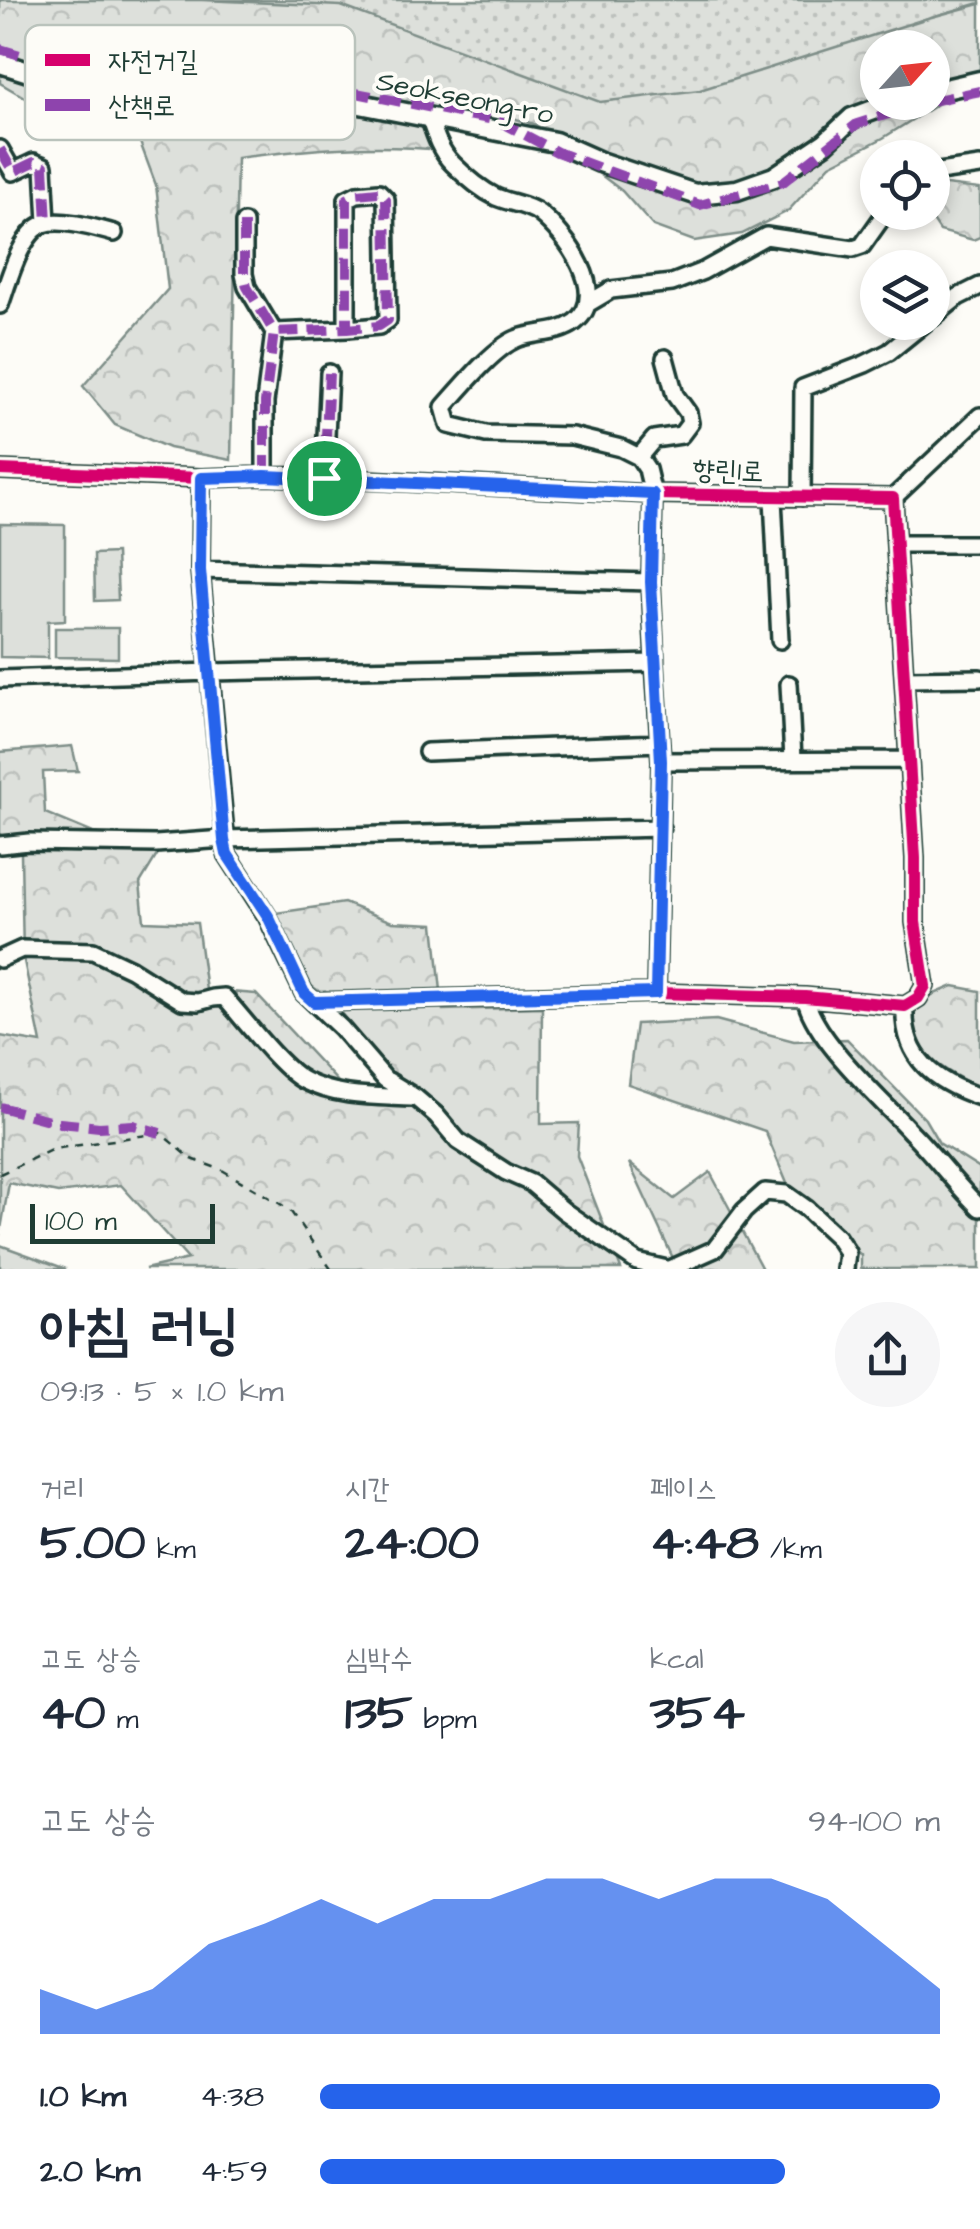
<!DOCTYPE html>
<html lang="ko">
<head>
<meta charset="utf-8">
<style>
  :root { --surface:#fff; --page:#f6f6f7; --text:#1f2937; --muted:#747a83; --accent:#2563eb }
  body { margin:0; font-family:"Architects Daughter","Poor Story",sans-serif; background:var(--page); color:var(--text); height:100vh; display:flex; flex-direction:column; font-size:38px; white-space:nowrap }
  * { box-sizing:border-box; margin:0 }
  p { font-size:32px; color:var(--muted) }
  .icon { flex:none; width:55px; height:55px; fill:none; stroke:currentColor; stroke-width:2; stroke-linecap:round; stroke-linejoin:round }
  .map { position:relative; height:1269px; overflow:hidden }
  .drawer { display:flex; flex-direction:column; background:var(--surface); flex:1 }
  .drawer>* { flex:none }
  .needle { width:65px; rotate:63deg }
  .fabs { position:absolute; left:860px; top:30px; display:grid; gap:20px }
  .fabs a { display:grid; place-items:center; width:90px; height:90px; border-radius:50%; background:var(--surface); box-shadow:0 5px 15px #0003; font-size:50px }
  .scale { position:absolute; left:30px; bottom:25px; width:185px; box-sizing:border-box; padding-left:10px; border:5px solid #1f3d34; border-top:0; font-size:28px; line-height:35px; white-space:nowrap; color:#1f3d34; -webkit-text-stroke:8px #fdfcf7; paint-order:stroke }
  .pin { position:absolute; display:grid; place-items:center; width:85px; height:85px; color:#fff; margin:-42px; border:5px solid #fff; border-radius:50%; box-shadow:0 2px 10px #0007 }
  .round { display:grid; place-items:center; flex:none; width:105px; height:105px; border-radius:52px; background:var(--page) }
  .head { display:flex; align-items:center; justify-content:space-between; height:170px; padding:0 40px }
  h1 { font-size:55px; font-weight:700; line-height:75px }
  .metrics { display:grid; grid-template-columns:repeat(3,1fr); gap:15px; height:170px; padding:10px 40px }
  .metrics div { display:grid; align-content:center }
  .metrics b { font-size:50px; font-weight:700 }
  .metrics small { font-size:28px; font-weight:400 }
  .metrics p { font-size:28px }
  .chart { height:280px; padding:20px 40px }
  .chart p { display:flex; justify-content:space-between }
  .chart svg { width:100%; height:180px; margin-top:10px; fill:var(--accent); opacity:.7 }
  ul { padding:0 40px; list-style:none; font-size:32px }
  li { display:grid; grid-template-columns:160px 120px 1fr; align-items:center; height:75px }
  li i { height:25px; border-radius:12px; background:var(--accent) }
  .map>svg:first-child { display:block }
</style>
</head>
<body>
<div class="map">
<svg width="980" height="1269" viewBox="0 0 980 1269">
  <defs>
    <pattern id="grass-dots" width="8" height="8" patternUnits="userSpaceOnUse" patternTransform="scale(2.5)"><rect width="8" height="8" fill="#dde0db"/><path d="M2 2h.1M6 6h.1" fill="none" stroke="#bdc1bd" stroke-width="1.8" stroke-linecap="round"/></pattern>
    <pattern id="forest-crowns" width="20" height="18" patternUnits="userSpaceOnUse" patternTransform="scale(2.5)"><rect width="20" height="18" fill="#dde0db"/><path d="M2 6a3 3 0 1 1 6 0M12 15a3 3 0 1 1 6 0" fill="none" stroke="#bdc1bd"/></pattern>
  </defs>
  <rect width="100%" height="100%" fill="#fdfcf7"/>
  <filter id="ink" filterUnits="userSpaceOnUse"><feTurbulence type="fractalNoise" baseFrequency=".01" numOctaves="2"/><feDisplacementMap in="SourceGraphic" scale="20" xChannelSelector="R" yChannelSelector="G"/><feConvolveMatrix kernelMatrix="1 2 1 2 8 2 1 2 1" color-interpolation-filters="sRGB"/></filter>
  <g filter="url(#ink)">
    <!-- grass -->
    <path fill="url(#grass-dots)" stroke="#7e8e88" stroke-width="2.5" d="M 77,0 L 980,0 L 980,3 L 928,18 L 699,99 L 610,106 Z"/>
    <!-- forest -->
    <path fill="url(#forest-crowns)" stroke="#7e8e88" stroke-width="2.5" fill-rule="evenodd" d="M 0,0 L 202,0 L 341,6 L 600,102 L 700,90 L 928,18 L 980,4 L 980,86 L 965,87 L 883,138 L 830,165 L 788,211 L 742,234 L 694,241 L 653,226 L 622,191 L 534,124 L 446,100 L 441,150 C 371,143 307,149 237,158 L 231,460 L 169,448 L 115,425 L 83,386 L 168,289 L 156,185 L 131,118 L 90,135 L 0,83 ZM 878,48 L 932,48 L 932,102 L 878,102 Z
      M 937,184 L 980,189 L 980,237 L 973,240 L 940,231 L 928,213 L 932,212 L 933,188 Z
      M 72,746 L 78,771 L 43,772 L 45,813 L 93,833 L 165,842 L 140,883 L 144,921 L 197,923 L 206,990 L 256,994 L 356,1101 L 413,1105 L 330,999 L 310,985 L 276,913 L 344,903 L 392,922 L 434,924 L 443,1010 L 542,1007 L 541,1124 L 579,1123 L 577,1156 L 621,1269 L 145,1269 L 188,1259 L 121,1185 L 58,1193 L 9,1183 L 0,1235 L 0,1036 L 41,1043 L 23,956 L 21,853 L 0,849 L 0,752 Z
      M 953,986 L 980,991 L 980,1088 C 955,1076 915,1058 914,1025 C 913,1018 916,1009 918,1001 Z
      M 716,1020 L 794,1041 L 847,1039 L 925,1119 L 939,1143 L 980,1169 L 980,1269 L 861,1269 L 861,1255 L 789,1188 L 765,1131 L 628,1084 L 636,1024 Z
      M 629,1163 L 674,1199 L 710,1172 L 762,1269 L 678,1269 Z
      M 0,1245 L 66,1269 L 0,1269 Z"/>
    <!-- pitch -->
    <path fill="#dde0db" stroke="#7e8e88" stroke-width="2.5" d="M 0,524 L 65,525 L 65,620 L 48,621 L 48,658 L 0,657 Z
      M 116,553 L 118,600 L 95,601 L 94,554 Z
      M 55,628 L 118,628 L 118,658 L 55,657 Z"/>
    <g fill="none" stroke-linecap="round" stroke-linejoin="round">
      <!-- minor casing -->
      <g stroke="#1f3d34" stroke-width="22">
        <path id="minor" d="M 0,149 L 13,172 L 34,162 L 44,166 L 47,223
          M 932,173 L 980,166
          M 244,223 L 244,274 L 247,287 L 274,332
          M 589,303 L 611,290 L 672,283 L 703,271 L 766,236 L 853,249 L 862,246 L 886,212
          M 0,305 C 8,283 21,232 44,224 C 62,218 95,228 114,233
          M 932,318 L 958,297 L 980,286
          M 639,457 L 654,439 L 681,435 L 690,423 L 688,413 L 675,395 L 665,358
          M 0,470 L 201,478 L 265,476 L 324,478 L 653,494 L 893,498 L 915,858 L 915,922 L 925,986 L 918,998 L 905,1006 L 805,997 L 656,993 L 314,1002
          M 265,476 L 265,402 L 274,332 L 347,329 L 347,199 L 357,194 L 379,192 L 386,199 L 388,320 L 379,326 L 347,329
          M 201,478 L 200,570 L 227,854 L 267,916 L 304,993 L 341,1028 L 385,1079 L 416,1098 L 436,1115 L 458,1141 L 506,1172 L 531,1183 L 564,1211 L 637,1262 L 667,1269
          M 324,478 L 329,373
          M 802,497 L 803,388 L 865,364 L 889,352 L 926,322
          M 773,498 L 780,640
          M 893,498 L 980,416
          M 897,544 L 980,544
          M 200,570 L 651,582
          M 655,663 L 661,761 L 656,993
          M 0,679 L 211,672 L 655,663 L 651,582 L 653,494 L 647,469 L 639,457 L 621,448 L 572,436 L 486,434 L 449,425 L 444,407 C 462,387 493,349 516,339 C 535,331 558,335 575,322 C 611,294 565,233 539,213 C 527,204 510,203 496,197 C 482,190 465,176 453,164 C 440,151 435,135 429,117
          M 905,679 L 980,678
          M 789,684 L 793,759
          M 427,752 L 660,743
          M 661,761 L 908,760
          M 0,845 L 29,842 L 156,844 L 224,839 L 661,828
          M 0,959 L 22,949 L 93,951 L 131,969 L 182,1001 L 198,1002 L 213,998 L 224,997 C 244,1019 281,1069 305,1081 C 338,1098 377,1096 412,1098
          M 805,997 C 814,1040 881,1099 911,1132 C 935,1156 955,1184 980,1208
          M 905,1006 C 902,1058 935,1082 980,1097
          M 670,1269 L 715,1249 L 744,1211 L 765,1192 L 786,1194 L 807,1209 L 837,1237 L 847,1252 L 845,1269"/>
      </g>
      <!-- tertiary casing -->
      <g stroke="#1f3d34" stroke-width="25">
        <path id="tertiary" d="M 0,63 L 98,94 L 131,100 L 247,82 L 555,142 L 600,162 L 695,194 L 737,190 L 774,177 L 825,143 L 852,118 L 895,102
          M 932,92 L 980,81"/>
      </g>
      <!-- path -->
      <path stroke="#1f3d34" stroke-width="2.5" stroke-dasharray="8 8" stroke-linecap="butt" d="M 0,1174 L 53,1149 L 160,1133 L 192,1159 L 222,1170 L 289,1209 L 331,1269"/>
      <!-- minor -->
      <use href="#minor" stroke="#fdfcf7" stroke-width="15"/>
      <!-- tertiary -->
      <use href="#tertiary" stroke="#fdfcf7" stroke-width="18"/>
      <!-- quiet -->
      <path stroke="#8e44ad" stroke-width="10" stroke-dasharray="20 10" stroke-linecap="butt" d="M 0,49 L 129,88 L 259,74 L 499,121 L 557,152 L 700,205 L 783,182 L 857,124 L 926,102
        M 932,101 L 980,91
        M 0,149 L 13,172 L 34,162 L 44,166 L 47,223
        M 244,223 L 244,274 L 247,287 L 274,332
        M 265,476 L 265,402 L 274,332 L 347,329 L 347,199 L 357,194 L 379,192 L 386,199 L 388,320 L 379,326 L 347,329
        M 324,478 L 329,373
        M 0,1107 L 60,1123 L 99,1127 L 133,1125 L 160,1133"/>
      <!-- cycleway casing -->
      <g stroke="#fdfcf7" stroke-width="19">
        <path id="cycleway" d="M 0,470 L 201,478 L 265,476 L 324,478 L 653,494 L 893,498 L 915,858 L 915,922 L 925,986 L 918,998 L 905,1006 L 805,997 L 656,993 L 314,1002"/>
      </g>
      <!-- cycleway -->
      <use href="#cycleway" stroke="#d6006c" stroke-width="12"/>
    </g>
  </g>
  <g fill="none" stroke-linecap="round" stroke-linejoin="round" filter="url(#ink)">
    <!-- route casing -->
    <g stroke="#fff" stroke-width="20">
      <path id="route" d="M 265,476 L 653,494 L 651,582 L 661,761 L 656,993 L 314,1002 L 304,993 L 268,916 L 227,854 L 224,840 L 200,570 L 201,478 Z"/>
    </g>
    <!-- route -->
    <use href="#route" stroke="#2563eb" stroke-width="12"/>
  </g>
  <g text-anchor="middle" dominant-baseline="central" stroke-width="8" stroke-linejoin="round" paint-order="stroke">
    <!-- street labels -->
    <g font-size="28" fill="#1f3d34" stroke="#fdfcf7">
      <text transform="translate(465 98) rotate(11)">Seokseong-ro</text>
      <text transform="translate(728 471) rotate(2)">향린1로</text>
    </g>
  </g>
  <!-- legend -->
  <rect x="25" y="25" width="330" height="115" rx="15" fill="#fdfcf7" stroke="#bac3bc" stroke-width="2.5"/>
  <rect x="45" y="54" width="45" height="12" fill="#d6006c"/>
  <rect x="45" y="99" width="45" height="12" fill="#8e44ad"/>
  <g font-size="28" fill="#1f3d34">
    <text x="108" y="70">자전거길</text>
    <text x="108" y="115">산책로</text>
  </g>
</svg>
<div class="fabs">
<a><svg class="needle" viewBox="-14 -14 28 28"><path d="M0-13l5 13h-10z" fill="#e53935"/><path d="M0 13l5-13h-10z" fill="#747a83"/></svg></a>
<a><svg class="icon" aria-label="locate" viewBox="0 0 24 24"><circle cx="12" cy="12" r="6"/><path d="M12 2v4M12 18v4M2 12h4M18 12h4"/></svg></a>
<a><svg class="icon" aria-label="layers" viewBox="0 0 24 24"><path d="M12 4l9 5-9 5-9-5zM3 14l9 5 9-5"/></svg></a>
</div>
<div class="scale">100 m</div>
<div class="pin" style="left:324px;top:478px;background:#1e9e55"><svg class="icon" aria-label="arrive" viewBox="0 0 24 24"><path d="M6 21V4h12l-3 4 3 4H6"/></svg></div>
</div>
<section class="drawer">
<div class="head"><div><h1>아침 러닝</h1><p>09:13 · 5 × 1.0 km</p></div><a class="round"><svg class="icon" aria-label="share" viewBox="0 0 24 24"><path d="M12 15V3M7 8l5-5 5 5M5 13v7h14v-7"/></svg></a></div>
<div class="metrics">
<div><p>거리</p><b>5.00<small> km</small></b></div>
<div><p>시간</p><b>24:00</b></div>
<div><p>페이스</p><b>4:48<small> /km</small></b></div>
</div>
<div class="metrics">
<div><p>고도 상승</p><b>40<small> m</small></b></div>
<div><p>심박수</p><b>135<small> bpm</small></b></div>
<div><p>kcal</p><b>354</b></div>
</div>
<div class="chart"><p><span>고도 상승</span>94–100 m</p>
<svg viewBox="0 0 160 44" preserveAspectRatio="none"><path d="M0 44V33L10 38L20 33L30 22L40 17L50 11L60 17L70 11L80 11L90 6L100 6L110 11L120 6L130 6L140 11L150 22L160 33V44z"/></svg>
</div>
<ul>
<li><b>1.0 km</b>4:38<i style="width:100%"></i></li>
<li><b>2.0 km</b>4:59<i style="width:75%"></i></li>
</ul>
</section>
</body>
</html>
